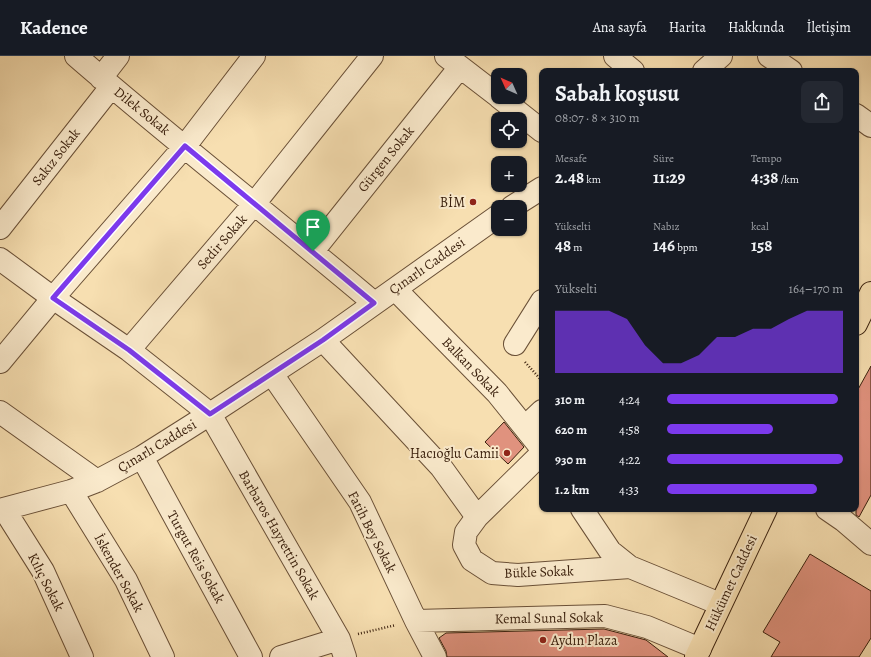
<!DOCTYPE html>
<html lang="tr">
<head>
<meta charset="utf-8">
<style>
  :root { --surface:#171b24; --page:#242831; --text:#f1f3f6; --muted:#9ea1a6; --line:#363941; --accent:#7c3aed }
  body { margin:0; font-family:Alegreya,serif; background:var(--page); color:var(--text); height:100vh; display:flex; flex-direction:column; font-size:15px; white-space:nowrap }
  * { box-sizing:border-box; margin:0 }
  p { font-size:13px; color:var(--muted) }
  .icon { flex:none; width:22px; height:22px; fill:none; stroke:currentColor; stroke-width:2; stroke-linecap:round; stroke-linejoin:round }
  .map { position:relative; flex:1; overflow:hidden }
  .sheet { position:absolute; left:539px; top:12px; width:320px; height:444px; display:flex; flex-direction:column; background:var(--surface); border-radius:8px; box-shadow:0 1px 3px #0004 }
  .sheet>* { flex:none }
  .needle { width:26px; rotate:315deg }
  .buttons { position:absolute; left:491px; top:12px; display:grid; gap:8px }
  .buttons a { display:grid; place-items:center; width:36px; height:36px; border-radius:8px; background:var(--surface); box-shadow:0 1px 3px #0004; font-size:20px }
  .pin { position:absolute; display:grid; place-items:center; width:34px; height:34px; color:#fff; margin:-41px -17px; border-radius:50% 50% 50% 0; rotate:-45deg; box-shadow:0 0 4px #0007 }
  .pin .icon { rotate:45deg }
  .round { display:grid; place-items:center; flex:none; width:42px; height:42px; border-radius:8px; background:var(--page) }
  .summary { display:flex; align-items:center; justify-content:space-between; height:68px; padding:0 16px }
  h1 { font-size:22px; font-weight:700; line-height:30px }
  .stats { display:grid; grid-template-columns:repeat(3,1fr); gap:6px; height:68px; padding:4px 16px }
  .stats div { display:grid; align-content:center }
  .stats b { font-size:17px; font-weight:700 }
  .stats small { font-size:11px; font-weight:400 }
  .stats p { font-size:11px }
  .chart { height:112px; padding:8px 16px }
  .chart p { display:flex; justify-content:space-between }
  .chart svg { width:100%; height:72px; margin-top:4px; fill:var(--accent); opacity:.7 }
  ul { padding:0 16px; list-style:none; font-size:13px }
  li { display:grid; grid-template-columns:64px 48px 1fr; align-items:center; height:30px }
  li i { height:10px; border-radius:5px; background:var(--accent) }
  header { display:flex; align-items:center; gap:24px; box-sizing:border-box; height:56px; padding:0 20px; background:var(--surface); border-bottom:1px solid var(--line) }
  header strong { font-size:19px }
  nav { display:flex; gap:22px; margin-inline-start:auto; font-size:14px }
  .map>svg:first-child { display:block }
</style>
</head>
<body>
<header>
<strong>Kadence</strong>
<nav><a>Ana sayfa</a><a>Harita</a><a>Hakkında</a><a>İletişim</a></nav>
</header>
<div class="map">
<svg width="871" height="601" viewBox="0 0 871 601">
  <rect width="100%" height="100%" fill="#f7dfb1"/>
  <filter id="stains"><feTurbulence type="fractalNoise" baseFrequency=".005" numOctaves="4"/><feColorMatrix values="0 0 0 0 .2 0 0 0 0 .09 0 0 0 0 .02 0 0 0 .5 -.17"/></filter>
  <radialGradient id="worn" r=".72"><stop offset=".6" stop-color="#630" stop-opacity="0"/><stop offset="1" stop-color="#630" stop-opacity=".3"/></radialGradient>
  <!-- building -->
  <path fill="#e0927e" stroke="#3b210e" d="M 871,310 L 871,439 L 859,461 L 856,459 L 856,337 Z
    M 504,366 L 524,391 L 508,408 L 485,386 Z
    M 810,498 L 871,535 L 871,582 L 859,601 L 771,601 L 780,586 L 763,576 Z
    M 604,573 L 646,584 L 668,601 L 447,601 L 446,595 L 439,582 L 446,577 Z"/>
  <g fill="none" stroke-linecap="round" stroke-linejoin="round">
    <!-- minor casing -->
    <g stroke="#6a5037" stroke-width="24">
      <path id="minor" d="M 76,0 C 174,85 276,164 374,247
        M 446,0 L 498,40
        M 615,0 L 633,15
        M 769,0 L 791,15
        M 704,15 L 721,0
        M 101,22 L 118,0
        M 499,41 L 542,75
        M 856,59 L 871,70
        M 512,151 L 542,132
        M 0,172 L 111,31
        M 313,195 L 460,11
        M 0,203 L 53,242 L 129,294 L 210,358 L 339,583 L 345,601
        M 395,233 L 497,337 L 542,393
        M 323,284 L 441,411 L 477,461
        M 515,288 L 542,245
        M 129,294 L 254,148 L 372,0
        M 0,306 L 53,242 L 185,90 L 254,0
        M 272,318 L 360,446 L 416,565 L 435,601
        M 0,356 L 97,425
        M 525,371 L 542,355
        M 542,397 L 477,461 L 466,476 L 464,489 L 472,504 L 492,517 L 518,519 L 630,511
        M 142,401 L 251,601
        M 71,435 L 126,524 L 163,601
        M 4,453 L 43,515 L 82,601
        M 582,453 L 610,495 L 630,511 L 720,548
        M 827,453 L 843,464 L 871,488
        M 0,454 L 71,435 L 97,425 L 142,401 L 210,358 L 323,284 L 498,160
        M 416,565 L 605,560 L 647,571 L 700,593
        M 281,601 L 339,583"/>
    </g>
    <!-- major casing -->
    <g stroke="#3b210e" stroke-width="24">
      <path id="major" d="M 856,268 L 871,237
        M 696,601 L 766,453"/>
    </g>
    <!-- path -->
    <path stroke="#3b210e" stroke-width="2.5" stroke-dasharray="1 2" stroke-linecap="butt" d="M 525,306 L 542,325
      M 358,578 L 396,569"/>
    <!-- minor -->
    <use href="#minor" stroke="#faeacc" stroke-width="22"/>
    <!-- major -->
    <use href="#major" stroke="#f7dfb1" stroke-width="22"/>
  </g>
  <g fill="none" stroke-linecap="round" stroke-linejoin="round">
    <!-- route casing -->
    <g stroke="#fff" stroke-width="8">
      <path id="route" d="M 185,90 L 374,247 L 323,284 L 210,358 L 129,294 L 53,242 Z"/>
    </g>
    <!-- route -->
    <use href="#route" stroke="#7c3aed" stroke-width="5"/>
  </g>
  <!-- markers -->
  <g fill="#8f2418" stroke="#faeacc" stroke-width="1.5">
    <circle cx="473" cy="146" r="4"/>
    <circle cx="507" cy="397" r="4"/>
    <circle cx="543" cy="584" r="4"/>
  </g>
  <g text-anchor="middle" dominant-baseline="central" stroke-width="4" stroke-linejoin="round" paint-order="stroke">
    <!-- street labels -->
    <g font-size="14" fill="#3b210e" stroke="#faeacc">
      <text transform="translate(142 55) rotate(39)">Dilek Sokak</text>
      <text transform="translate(56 101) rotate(-52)">Sakız Sokak</text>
      <text transform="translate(386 103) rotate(-51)">Gürgen Sokak</text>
      <text transform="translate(222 186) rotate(-49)">Sedir Sokak</text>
      <text transform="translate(427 210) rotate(-35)">Çınarlı Caddesi</text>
      <text transform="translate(471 311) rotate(46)">Balkan Sokak</text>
      <text transform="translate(157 390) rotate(-31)">Çınarlı Caddesi</text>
      <text transform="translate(372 476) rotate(63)">Fatih Bey Sokak</text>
      <text transform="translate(279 479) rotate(60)">Barbaros Hayrettin Sokak</text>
      <text transform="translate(196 501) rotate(61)">Turgut Reis Sokak</text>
      <text transform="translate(539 516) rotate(-2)">Bükle Sokak</text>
      <text transform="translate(119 517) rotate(61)">İskender Sokak</text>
      <text transform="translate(46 526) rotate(63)">Kılıç Sokak</text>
      <text transform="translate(731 527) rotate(-65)">Hükümet Caddesi</text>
      <text transform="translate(549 562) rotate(-1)">Kemal Sunal Sokak</text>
    </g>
    <!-- poi labels -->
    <g font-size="14" fill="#3b210e" stroke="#faeacc" text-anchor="end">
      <text x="465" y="146">BİM</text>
      <text x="499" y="397">Hacıoğlu Camii</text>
      <text x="551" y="584" text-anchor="start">Aydın Plaza</text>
    </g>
  </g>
  <rect width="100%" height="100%" filter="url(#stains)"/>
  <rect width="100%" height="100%" fill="url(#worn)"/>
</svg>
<div class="buttons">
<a><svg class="needle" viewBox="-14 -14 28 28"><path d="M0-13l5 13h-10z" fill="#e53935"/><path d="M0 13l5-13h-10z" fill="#9ea1a6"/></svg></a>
<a><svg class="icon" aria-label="locate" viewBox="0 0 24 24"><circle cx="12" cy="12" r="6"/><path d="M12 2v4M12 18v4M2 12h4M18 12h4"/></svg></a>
<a>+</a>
<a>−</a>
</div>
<div class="pin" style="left:313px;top:195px;background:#1e9e55"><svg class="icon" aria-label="arrive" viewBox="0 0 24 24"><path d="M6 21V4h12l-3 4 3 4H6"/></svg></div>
<section class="sheet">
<div class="summary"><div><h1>Sabah koşusu</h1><p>08:07 · 8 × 310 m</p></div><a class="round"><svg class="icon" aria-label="share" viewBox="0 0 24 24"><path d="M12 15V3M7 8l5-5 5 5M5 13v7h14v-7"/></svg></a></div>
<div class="stats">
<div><p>Mesafe</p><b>2.48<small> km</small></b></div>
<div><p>Süre</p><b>11:29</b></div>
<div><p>Tempo</p><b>4:38<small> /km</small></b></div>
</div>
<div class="stats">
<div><p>Yükselti</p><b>48<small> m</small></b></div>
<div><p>Nabız</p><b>146<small> bpm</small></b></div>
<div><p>kcal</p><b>158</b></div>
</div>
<div class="chart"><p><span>Yükselti</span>164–170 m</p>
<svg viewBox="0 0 160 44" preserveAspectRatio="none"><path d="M0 44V6L10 6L20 6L30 6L40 11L50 27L60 38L70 38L80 33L90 22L100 22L110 17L120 17L130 11L140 6L150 6L160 6V44z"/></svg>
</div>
<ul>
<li><b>310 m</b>4:24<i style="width:97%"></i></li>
<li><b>620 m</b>4:58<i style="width:60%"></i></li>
<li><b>930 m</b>4:22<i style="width:100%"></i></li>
<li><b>1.2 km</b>4:33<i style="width:85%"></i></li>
</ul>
</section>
</div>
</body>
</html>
